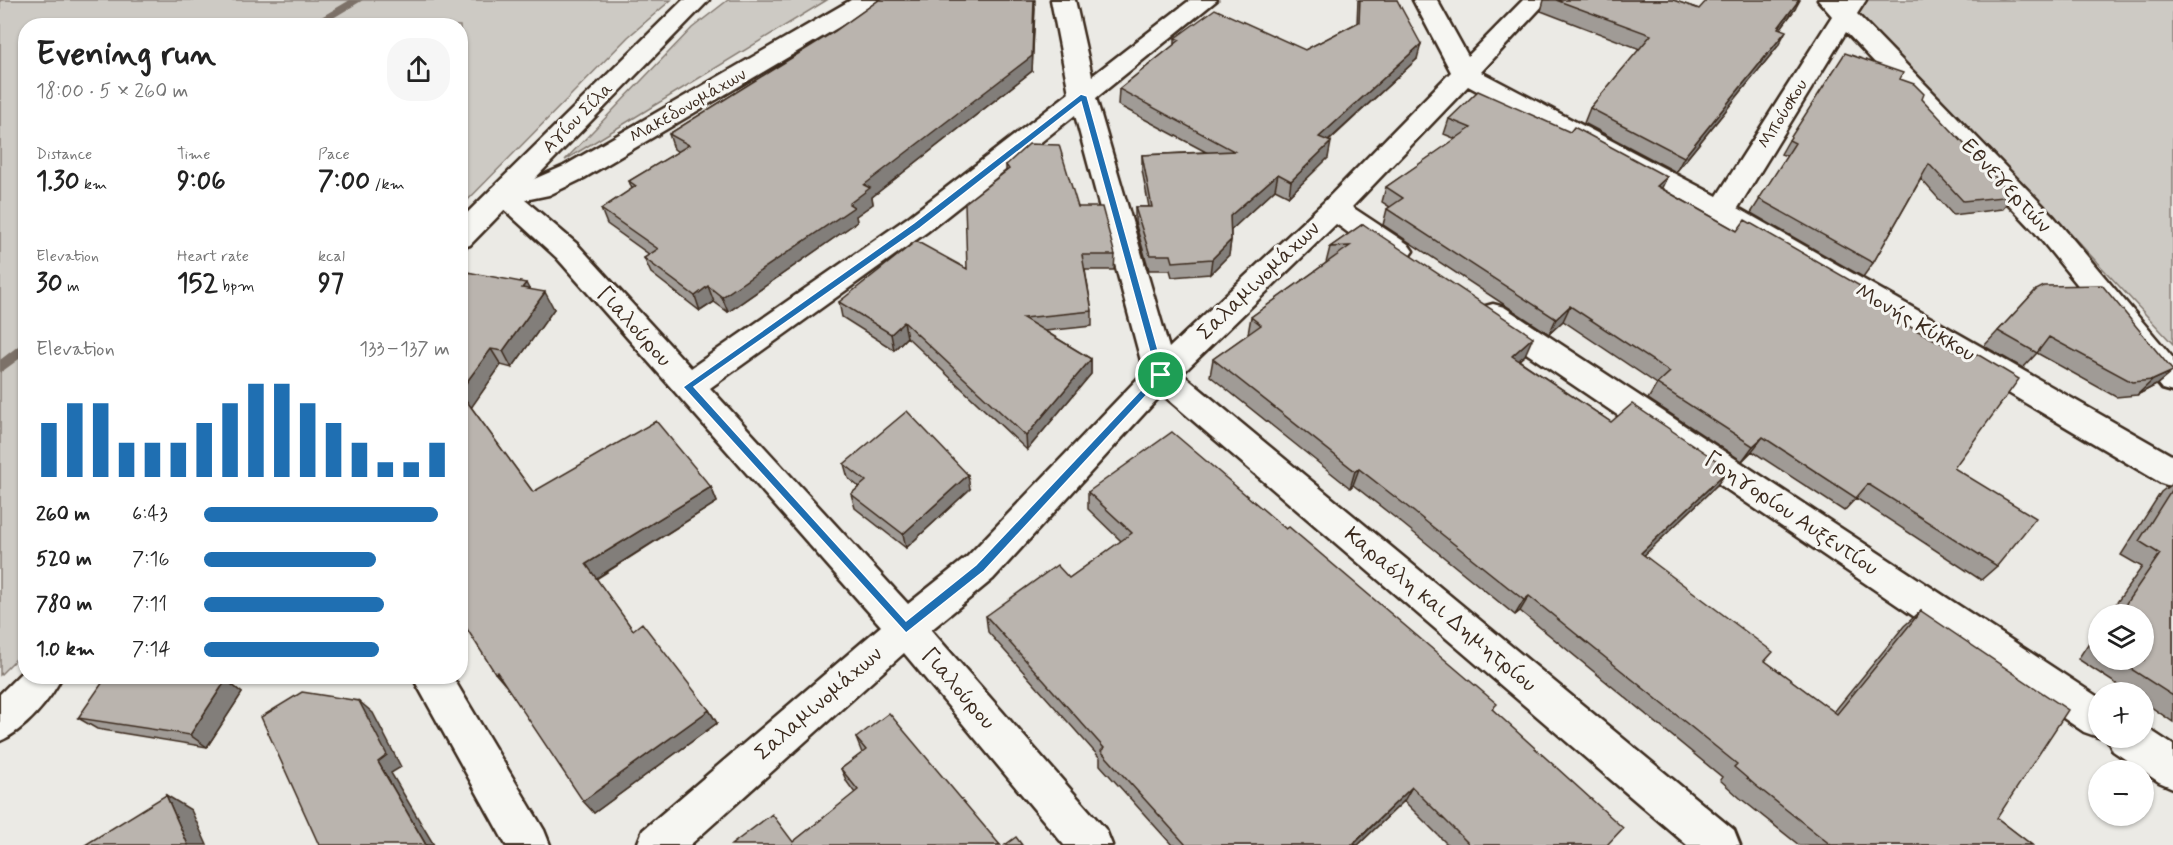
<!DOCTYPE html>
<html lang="en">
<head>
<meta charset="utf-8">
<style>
  :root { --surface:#fff; --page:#f6f6f6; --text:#222; --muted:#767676; --accent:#1f6fb2 }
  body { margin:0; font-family:Mynerve,sans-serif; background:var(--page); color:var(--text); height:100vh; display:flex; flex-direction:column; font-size:22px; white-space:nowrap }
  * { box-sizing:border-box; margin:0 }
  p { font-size:20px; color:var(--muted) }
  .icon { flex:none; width:33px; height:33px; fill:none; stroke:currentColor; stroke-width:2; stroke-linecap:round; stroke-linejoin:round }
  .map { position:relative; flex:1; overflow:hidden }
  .details { position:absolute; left:18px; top:18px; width:450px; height:666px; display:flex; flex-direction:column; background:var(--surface); border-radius:24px; box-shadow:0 2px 4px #0004 }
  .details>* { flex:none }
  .buttons { position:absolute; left:2088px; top:604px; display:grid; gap:12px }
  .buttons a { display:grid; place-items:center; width:66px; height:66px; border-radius:50%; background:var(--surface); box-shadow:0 2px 4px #0004; font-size:30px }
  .pin { position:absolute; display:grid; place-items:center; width:51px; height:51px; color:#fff; margin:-26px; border:3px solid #fff; border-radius:50%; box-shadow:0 2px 6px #0007 }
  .round { display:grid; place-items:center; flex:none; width:63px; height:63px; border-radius:24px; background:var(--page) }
  .overview { display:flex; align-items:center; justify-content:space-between; height:102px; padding:0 18px }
  h1 { font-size:33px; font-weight:700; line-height:45px }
  .stats { display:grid; grid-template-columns:repeat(3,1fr); gap:9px; height:102px; padding:6px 18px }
  .stats div { display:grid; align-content:center }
  .stats b { font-size:26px; font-weight:700 }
  .stats small { font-size:16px; font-weight:400 }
  .stats p { font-size:16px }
  .chart { height:168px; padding:12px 18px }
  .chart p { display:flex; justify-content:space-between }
  .chart svg { width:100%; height:108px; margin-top:6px; stroke:var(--accent); stroke-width:6 }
  ul { padding:0 18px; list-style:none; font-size:20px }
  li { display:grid; grid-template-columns:96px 72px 1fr; align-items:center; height:45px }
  li i { height:15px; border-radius:8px; background:var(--accent) }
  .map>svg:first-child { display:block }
</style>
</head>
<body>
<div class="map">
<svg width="2173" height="845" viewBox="0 0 2173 845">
  <rect width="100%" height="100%" fill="#ebeae5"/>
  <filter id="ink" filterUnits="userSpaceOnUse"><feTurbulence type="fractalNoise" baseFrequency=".0167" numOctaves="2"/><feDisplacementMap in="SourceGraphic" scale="12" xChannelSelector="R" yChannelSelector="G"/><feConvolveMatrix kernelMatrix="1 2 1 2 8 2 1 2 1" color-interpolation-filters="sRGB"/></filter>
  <g filter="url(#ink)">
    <!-- green -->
    <path fill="#cdcac4" stroke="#847a71" stroke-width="1.5" d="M 0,0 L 671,0 L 628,37 L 461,207 L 460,26 L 26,26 L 26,649 L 0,675 Z
      M 728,0 L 827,0 L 565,160 L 692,28 Z
      M 1865,0 L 2173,0 L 2173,344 L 2067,230 L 1855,14 Z"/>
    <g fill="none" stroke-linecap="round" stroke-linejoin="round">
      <!-- stream -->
      <path fill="#7c7167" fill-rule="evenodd" d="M 350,0 L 363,0 L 320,26 L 306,26 Z
        M 26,340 L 26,354 L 0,373 L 0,360 Z"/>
      <!-- minor casing -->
      <g stroke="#3b2a1e" stroke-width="5">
        <path id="minor" d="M 851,0 L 880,0 L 876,5 L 584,178 L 549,195 L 525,200 L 577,244 L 691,368 L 907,218 L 1069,93 L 1051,0 L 1075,0 L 1092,76 L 1190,0 L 1217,0 L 1096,98 L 1169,348 L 1324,202 L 1451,72 L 1413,0 L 1437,0 L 1468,56 L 1523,0 L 1548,0 L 1481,72 L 1717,196 L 1832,16 L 1818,0 L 1866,0 L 1857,14 L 2054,217 L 2173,358 L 2173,392 L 2162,389 L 2034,231 L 1846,32 L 1738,208 L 2173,456 L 2173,487 L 2161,483 L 1712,218 L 1468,86 L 1352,207 L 1408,244 L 1413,251 L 1408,258 C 1384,265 1356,237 1336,224 L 1182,374 L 1734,830 L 1740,845 L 1687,845 L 1162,394 L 993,579 L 931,630 L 1106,830 L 1112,845 L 1064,845 L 904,653 L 690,845 L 637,845 L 643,830 L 881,626 L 557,258 L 488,195 L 492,188 L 532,180 L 564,166 ZM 1075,115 L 1144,372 L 967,557 L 908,604 L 710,388 L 927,232 Z
          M 1493,304 L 1504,307 L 2098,697 L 2098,737 L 2084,732 L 1482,323 L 1478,315 L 1482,307 Z
          M 412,676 L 452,676 L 544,830 L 550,845 L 506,845 Z
          M 2144,726 L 2173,745 L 2173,788 L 2159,782 L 2113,751 L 2107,738 L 2144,738 Z"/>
      </g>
      <!-- tertiary casing -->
      <g stroke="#3b2a1e" stroke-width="5">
        <path id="tertiary" d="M 683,0 L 709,0 L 470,245 L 460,248 L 460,220 Z
          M 26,668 L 26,676 L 62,676 C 51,700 24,731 0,741 L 0,694 Z"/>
      </g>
      <!-- minor -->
      <use href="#minor" fill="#f6f6f2" fill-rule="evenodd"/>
      <!-- tertiary -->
      <use href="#tertiary" fill="#f6f6f2" fill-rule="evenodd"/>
    </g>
    <!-- wall -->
    <path fill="#a09b96" stroke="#3b2a1e" stroke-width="1.5" d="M 879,0 L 1035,0 L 1032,71 L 872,197 L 873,204 L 856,216 L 857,222 L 728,312 L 714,302 L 700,311 L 651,273 L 644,258 L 650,255 L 607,224 L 601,209 L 632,189 L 629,181 L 678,152 L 674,149 L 669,134 L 835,31 Z
      M 1358,0 L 1397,0 L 1417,59 L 1329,141 L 1328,158 L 1289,196 L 1275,189 L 1231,230 L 1231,240 L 1229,255 L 1210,274 L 1172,277 L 1170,270 L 1149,270 L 1135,222 L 1135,207 L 1149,207 L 1142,170 L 1142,155 L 1206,152 L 1118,105 L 1119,89 L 1175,44 L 1175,38 L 1305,50 L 1357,23 Z
      M 1544,0 L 1673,0 L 1699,9 L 1795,9 L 1780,29 L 1778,46 L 1676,172 L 1584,123 L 1590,108 L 1640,49 L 1541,11 Z
      M 1900,79 L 2013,196 L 2002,209 L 1953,215 L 1921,179 L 1873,263 L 1863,277 L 1751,213 L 1787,156 L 1781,154 L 1789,140 Z
      M 1449,119 L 1667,177 L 1661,188 L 1737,231 L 1856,292 L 1891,317 L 1954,468 L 1997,566 L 1981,580 L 1856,498 L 1844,511 L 1752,451 L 1742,461 L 1648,399 L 1657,384 L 1563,321 L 1549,334 L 1383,225 L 1387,209 L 1390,207 L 1382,202 L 1386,187 L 1456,139 L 1444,134 Z
      M 1006,165 L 1078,207 L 1115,255 L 1114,270 L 1085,270 L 1092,311 L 1092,326 L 1045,331 L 1091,359 L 1091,374 L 1027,450 L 907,337 L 894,350 L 842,317 L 839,302 L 967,269 L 1006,171 Z
      M 1363,224 L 1525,355 L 1519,360 L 1611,422 L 1717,485 L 1644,555 L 1765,661 L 1834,712 L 1904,626 L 1921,611 L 1997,818 L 2032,845 L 1799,845 L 1740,798 L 1720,780 L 1722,777 L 1520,611 L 1515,615 L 1398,520 L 1353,485 L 1350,488 L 1210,376 L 1213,359 L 1248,334 L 1251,317 L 1326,263 L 1330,247 Z
      M 467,272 L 529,289 L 554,309 L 512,368 L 501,365 L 471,407 L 533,492 L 711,487 L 717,502 L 596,579 L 633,630 L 709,710 L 717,723 L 594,813 L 460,618 Z
      M 2036,290 L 2173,371 L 2156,385 L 2137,395 L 2116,397 L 2037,353 L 2023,368 L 1984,346 Z
      M 844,464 L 970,489 L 906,548 L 855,508 L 851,494 L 859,487 L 848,478 Z
      M 2173,483 L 2173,722 L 2144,702 L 2144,693 L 2130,693 L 2078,659 L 2098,629 L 2098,660 L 2144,660 L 2144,615 L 2108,615 L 2142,567 L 2121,555 L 2161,492 Z
      M 1088,492 L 1493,710 L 1607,845 L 1448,845 L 1404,801 L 1358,845 L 1172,845 L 1100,765 L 1100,758 L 988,632 L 986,616 L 1069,578 L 1121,541 L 1088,509 Z
      M 226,680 L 242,693 L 207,747 L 97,729 L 78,718 Z
      M 856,738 L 1000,845 L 793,842 L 855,793 L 847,782 L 841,769 L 862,753 Z"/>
    <!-- shaded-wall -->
    <path fill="#827e7a" stroke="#3b2a1e" stroke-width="1.5" d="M 1034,0 L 1035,9 L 1032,71 L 872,197 L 873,204 L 856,216 L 857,222 L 728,312 L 722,297 L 849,204 L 864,185 Z
      M 1799,0 L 1800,0 L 1795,9 L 1770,43 L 1778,28 Z
      M 1786,31 L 1778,46 L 1676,172 L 1684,157 Z
      M 1421,44 L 1417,59 L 1316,152 L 1319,137 Z
      M 1331,142 L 1328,158 L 1289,196 L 1291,181 Z
      M 1278,174 L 1275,189 L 1229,232 L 1230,216 Z
      M 1667,177 L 1660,192 L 1657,186 Z
      M 1231,240 L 1229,255 L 1210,274 L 1212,259 Z
      M 526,283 L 535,300 L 522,288 Z
      M 708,286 L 714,302 L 700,311 L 695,296 Z
      M 545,292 L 554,309 L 512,368 L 503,351 Z
      M 1570,306 L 1563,321 L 1549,334 L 1556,319 Z
      M 904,322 L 907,337 L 894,350 L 891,334 Z
      M 1533,337 L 1525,355 L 1504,373 L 1512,356 Z
      M 491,349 L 501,365 L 471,408 L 460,393 L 460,391 Z
      M 1091,359 L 1091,374 L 1027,450 L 1026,436 Z
      M 2173,371 L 2156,385 L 2137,395 L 2153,380 Z
      M 1763,437 L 1752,451 L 1742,461 L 1753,446 Z
      M 1359,469 L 1353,485 L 1350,488 L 1355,471 Z
      M 1729,469 L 1717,485 L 1630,569 L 1641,553 Z
      M 968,475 L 970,489 L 906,548 L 903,534 Z
      M 711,487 L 717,502 L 595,579 L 586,564 Z
      M 1529,596 L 1520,611 L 1515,615 L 1524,600 Z
      M 497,672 L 507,687 L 495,673 Z
      M 226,680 L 242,693 L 207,747 L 190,735 Z
      M 359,701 L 373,713 L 401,767 L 391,773 L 434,845 L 426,845 L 378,762 Z
      M 709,710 L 717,723 L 594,813 L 583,801 Z
      M 1412,787 L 1404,801 L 1358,845 L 1353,845 Z
      M 166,795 L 191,810 L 207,845 L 188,845 Z"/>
    <!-- building -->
    <path fill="#bab4ae" stroke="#3b2a1e" stroke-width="1.5" d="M 879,0 L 1034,0 L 1032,56 L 864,185 L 870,188 L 849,204 L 854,207 L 722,297 L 708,286 L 695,296 L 644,258 L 658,249 L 601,209 L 636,186 L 629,181 L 689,145 L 669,134 L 835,31 Z
      M 1360,0 L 1397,0 L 1421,44 L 1319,137 L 1331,142 L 1291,181 L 1278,174 L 1230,216 L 1231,240 L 1212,259 L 1173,262 L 1171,255 L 1150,255 L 1135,207 L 1152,207 L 1142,155 L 1234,151 L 1119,89 L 1180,40 L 1175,38 L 1215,9 L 1305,50 L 1359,22 Z
      M 1556,0 L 1673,0 L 1699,9 L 1707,0 L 1799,0 L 1778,28 L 1786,31 L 1684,157 L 1590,108 L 1651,35 Z
      M 1845,53 L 1903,73 L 1900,79 L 1914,84 L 1924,94 L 1922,99 L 2013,196 L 1963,201 L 1929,164 L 1873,263 L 1759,199 L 1795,143 L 1789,140 Z
      M 1478,91 L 1570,132 L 1574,127 L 1667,177 L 1657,186 L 1737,231 L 1745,220 L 1860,286 L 1856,292 L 1894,314 L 1891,317 L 1972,359 L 1977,354 L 2019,379 L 1954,468 L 2036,518 L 1997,566 L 1868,484 L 1856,498 L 1763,437 L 1753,446 L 1657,384 L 1670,372 L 1570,306 L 1556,319 L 1387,209 L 1403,198 L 1386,187 L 1471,128 L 1449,119 Z
      M 1029,144 L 1059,145 L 1078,207 L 1102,207 L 1115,255 L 1082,255 L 1092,311 L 1023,318 L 1091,359 L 1026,436 L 904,322 L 891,334 L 839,302 L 916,241 L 967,269 L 965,203 L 1009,169 L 1006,165 Z
      M 1363,224 L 1533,337 L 1512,356 L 1611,422 L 1632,404 L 1729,469 L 1641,553 L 1773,652 L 1765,661 L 1837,714 L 1921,611 L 2068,710 L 1997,818 L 2032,845 L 1831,845 L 1755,785 L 1734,767 L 1737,764 L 1529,596 L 1524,600 L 1404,504 L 1359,469 L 1355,471 L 1213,359 L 1261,325 L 1251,317 L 1350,246 L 1330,247 Z
      M 467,272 L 526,283 L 522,288 L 545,292 L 503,351 L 491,349 L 460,391 L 460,281 Z
      M 2102,285 L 2173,371 L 2153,380 L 2132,382 L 2049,337 L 2037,353 L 1998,331 L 2036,290 L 2044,286 Z
      M 460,392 L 533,492 L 656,421 L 711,487 L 586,564 L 633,630 L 642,623 L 709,710 L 583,801 L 497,672 L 495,673 L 460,618 Z
      M 907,411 L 968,475 L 903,534 L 851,494 L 866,481 L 844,464 Z
      M 1172,432 L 1286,529 L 1289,527 L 1497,704 L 1492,709 L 1623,828 L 1607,845 L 1470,845 L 1412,787 L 1354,843 L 1355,845 L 1186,845 L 1101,751 L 1104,748 L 986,616 L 1057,565 L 1069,578 L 1132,533 L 1088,492 Z
      M 2173,487 L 2173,696 L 2117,660 L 2144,660 L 2144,615 L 2118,615 L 2160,554 L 2139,541 Z
      M 107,676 L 200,676 L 226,680 L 190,735 L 78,718 Z
      M 302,692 L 359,701 L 387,755 L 378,762 L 426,845 L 319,845 L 261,717 Z
      M 889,713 L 1000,845 L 731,845 L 772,814 L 793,842 L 858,790 L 841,769 L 866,750 L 856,738 Z
      M 166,795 L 188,845 L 85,845 Z
      M 1016,837 L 1022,845 L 1005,845 Z"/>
  </g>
  <!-- route -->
  <path fill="#1f6fb2" stroke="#fff" stroke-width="1.5" fill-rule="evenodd" d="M 1081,94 L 1087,96 L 1165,375 L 984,571 L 906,633 L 683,387 L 914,223 ZM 1081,102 L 1156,374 L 976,565 L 906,621 L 694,387 L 920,228 Z"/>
  <g text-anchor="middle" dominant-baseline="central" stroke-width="6" stroke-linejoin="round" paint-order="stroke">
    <!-- far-street labels -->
    <g font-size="18" fill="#3b2a1e" stroke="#f6f6f2">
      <text transform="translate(688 106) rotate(-30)">Μακεδονομάχων</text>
      <text transform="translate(1783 114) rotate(-58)">Μπούσκου</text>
      <text transform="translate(578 118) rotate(-45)">Αγίου Σίλα</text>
    </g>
    <!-- street labels -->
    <g font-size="22" fill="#3b2a1e" stroke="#f6f6f2">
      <text transform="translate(2006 186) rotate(47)">Εθνεγερτών</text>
      <text transform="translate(1259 281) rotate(-44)">Σαλαμινομάχων</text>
      <text transform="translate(1915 323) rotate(30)">Μονής Κύκκου</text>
      <text transform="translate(634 327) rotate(48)">Γιαλούρου</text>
      <text transform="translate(1791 514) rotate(34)">Γρηγορίου Αυξεντίου</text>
      <text transform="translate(1440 610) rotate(40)">Καραόλη και Δημητρίου</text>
      <text transform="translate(958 689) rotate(49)">Γιαλούρου</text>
      <text transform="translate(819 704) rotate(-41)">Σαλαμινομάχων</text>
    </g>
  </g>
</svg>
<div class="buttons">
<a><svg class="icon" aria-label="layers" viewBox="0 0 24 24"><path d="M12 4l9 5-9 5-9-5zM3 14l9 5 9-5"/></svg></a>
<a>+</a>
<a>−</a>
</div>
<div class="pin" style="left:1161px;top:375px;background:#1e9e55"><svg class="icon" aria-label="arrive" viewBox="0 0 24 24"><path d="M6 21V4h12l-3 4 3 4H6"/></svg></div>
<section class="details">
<div class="overview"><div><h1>Evening run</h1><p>18:00 · 5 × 260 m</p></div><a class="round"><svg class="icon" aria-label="share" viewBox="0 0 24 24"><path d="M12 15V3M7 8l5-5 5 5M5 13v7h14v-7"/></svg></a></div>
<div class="stats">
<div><p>Distance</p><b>1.30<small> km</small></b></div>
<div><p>Time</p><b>9:06</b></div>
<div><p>Pace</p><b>7:00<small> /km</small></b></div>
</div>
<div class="stats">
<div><p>Elevation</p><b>30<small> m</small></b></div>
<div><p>Heart rate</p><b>152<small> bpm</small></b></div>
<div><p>kcal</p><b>97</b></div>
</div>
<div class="chart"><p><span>Elevation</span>133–137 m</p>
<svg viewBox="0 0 160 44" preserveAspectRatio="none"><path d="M5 44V22M15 44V14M25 44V14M35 44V30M45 44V30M55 44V30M65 44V22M75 44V14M85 44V6M95 44V6M105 44V14M115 44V22M125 44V30M135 44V38M145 44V38M155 44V30"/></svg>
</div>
<ul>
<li><b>260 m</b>6:43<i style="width:95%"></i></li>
<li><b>520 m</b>7:16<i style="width:70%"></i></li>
<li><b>780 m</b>7:11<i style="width:73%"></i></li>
<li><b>1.0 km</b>7:14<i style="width:71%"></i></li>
</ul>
</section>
</div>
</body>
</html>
